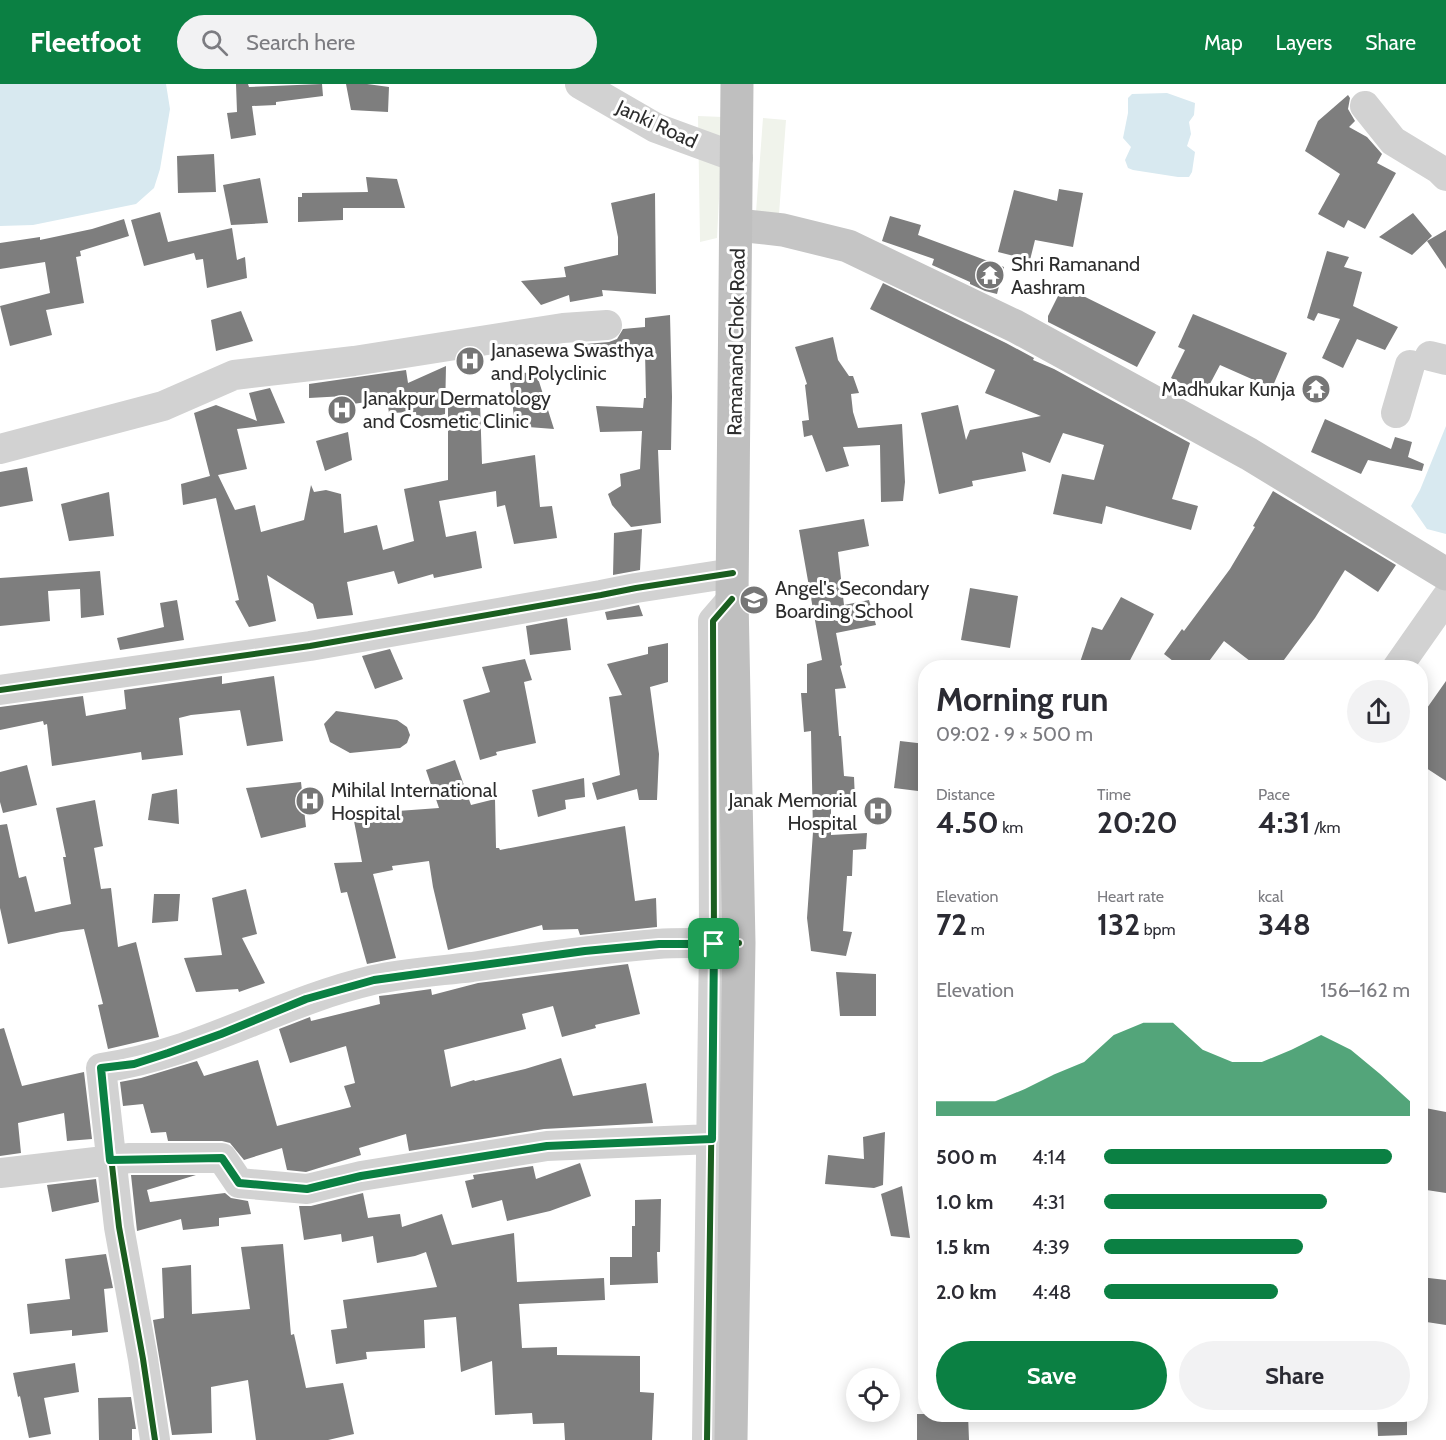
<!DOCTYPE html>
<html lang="en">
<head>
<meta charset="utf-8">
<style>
  :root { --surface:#fff; --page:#f2f2f3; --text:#2b2b33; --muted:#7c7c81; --accent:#0b8043 }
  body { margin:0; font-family:Cabin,sans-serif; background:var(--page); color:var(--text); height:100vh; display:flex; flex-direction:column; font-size:22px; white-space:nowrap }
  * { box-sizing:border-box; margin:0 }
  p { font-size:20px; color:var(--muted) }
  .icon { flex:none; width:33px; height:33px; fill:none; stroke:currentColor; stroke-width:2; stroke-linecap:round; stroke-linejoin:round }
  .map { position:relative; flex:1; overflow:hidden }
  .sheet { position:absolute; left:918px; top:576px; width:510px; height:762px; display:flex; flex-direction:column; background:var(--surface); border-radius:24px; box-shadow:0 3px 15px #0003 }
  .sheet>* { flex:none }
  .fabs { position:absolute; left:846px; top:1284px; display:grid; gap:12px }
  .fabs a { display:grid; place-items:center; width:54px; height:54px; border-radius:50%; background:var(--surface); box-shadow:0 3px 15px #0003; font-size:30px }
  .pin { position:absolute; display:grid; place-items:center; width:51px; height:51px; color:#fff; margin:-26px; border-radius:12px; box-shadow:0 3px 9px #0006 }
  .round { display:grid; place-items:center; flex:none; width:63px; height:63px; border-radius:32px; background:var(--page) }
  .overview { display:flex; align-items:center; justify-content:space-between; height:102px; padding:0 18px }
  h1 { font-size:33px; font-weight:700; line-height:45px }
  .figures { display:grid; grid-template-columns:repeat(3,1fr); gap:9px; height:102px; padding:6px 18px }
  .figures div { display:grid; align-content:center }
  .figures b { font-size:30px; font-weight:700 }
  .figures small { font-size:16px; font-weight:400 }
  .figures p { font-size:16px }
  .chart { height:168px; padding:12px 18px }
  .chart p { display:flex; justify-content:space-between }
  .chart svg { width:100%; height:108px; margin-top:6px; fill:var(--accent); opacity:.7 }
  .button { display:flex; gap:12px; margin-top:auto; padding:12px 18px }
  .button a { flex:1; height:69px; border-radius:36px; background:var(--accent); color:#fff; font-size:24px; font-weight:700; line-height:69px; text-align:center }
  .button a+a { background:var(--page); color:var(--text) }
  ul { padding:0 18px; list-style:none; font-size:20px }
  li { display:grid; grid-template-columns:96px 72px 1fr; align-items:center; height:45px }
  li i { height:15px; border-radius:8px; background:var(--accent) }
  header { display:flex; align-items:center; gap:36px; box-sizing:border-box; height:84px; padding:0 30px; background:var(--accent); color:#fff }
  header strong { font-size:28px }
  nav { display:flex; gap:33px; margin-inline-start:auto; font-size:21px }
  .search { width:420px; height:54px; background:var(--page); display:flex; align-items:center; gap:15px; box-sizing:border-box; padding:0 21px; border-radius:33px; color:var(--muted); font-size:22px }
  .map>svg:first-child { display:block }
</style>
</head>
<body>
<header>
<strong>Fleetfoot</strong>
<div class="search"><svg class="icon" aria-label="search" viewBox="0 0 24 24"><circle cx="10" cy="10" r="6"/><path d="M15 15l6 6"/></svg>Search here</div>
<nav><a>Map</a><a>Layers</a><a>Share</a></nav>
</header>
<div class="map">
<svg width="1446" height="1356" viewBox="0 0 1446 1356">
  <rect width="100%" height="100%" fill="#fff"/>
  <!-- green -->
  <path fill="#f0f3eb" d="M 698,32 L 723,33 L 717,154 L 700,158 Z
    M 763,34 L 786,36 L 777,157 L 754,155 Z"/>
  <!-- water -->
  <path fill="#d8e9f0" d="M 0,0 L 166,0 L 170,25 L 160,85 L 154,104 L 136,120 L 33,141 L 0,142 Z
    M 1167,9 L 1195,19 L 1194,31 L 1189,38 L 1191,50 L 1187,62 L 1195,68 L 1192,88 L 1189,93 L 1178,93 L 1133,86 L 1128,84 L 1125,76 L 1131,63 L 1123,54 L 1128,29 L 1128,14 L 1132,10 Z
    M 1446,342 L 1446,450 L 1427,445 L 1411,422 L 1420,406 Z"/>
  <!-- building -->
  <path fill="#7e7e7e" d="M 236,0 L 248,0 L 249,3 L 322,0 L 323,12 L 276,18 L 276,21 L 252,22 L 256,51 L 231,55 L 227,29 L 237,28 Z
    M 346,0 L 367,0 L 389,3 L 388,28 L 351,26 Z
    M 1348,11 L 1350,14 L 1348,25 L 1355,37 L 1349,43 L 1367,53 L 1382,70 L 1377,79 L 1396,89 L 1365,145 L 1348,136 L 1344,144 L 1318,130 L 1340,90 L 1305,67 L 1318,37 Z
    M 214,70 L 216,108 L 178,109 L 177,72 Z
    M 366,93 L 397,95 L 405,124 L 343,124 L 343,136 L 298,138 L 298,113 L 302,113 L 302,109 L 368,108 Z
    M 260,94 L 268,139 L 231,141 L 223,101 Z
    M 1059,105 L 1083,109 L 1073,163 L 1035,156 L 1030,176 L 998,168 L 1014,106 L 1057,117 Z
    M 655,109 L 656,210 L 602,206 L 603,212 L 570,218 L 569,211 L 541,221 L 521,197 L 566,193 L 564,183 L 618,171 L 618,153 L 611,119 Z
    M 160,128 L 168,158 L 232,144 L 237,176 L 245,173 L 247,194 L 207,204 L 203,175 L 196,176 L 194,169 L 144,182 L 131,136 Z
    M 1413,129 L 1432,152 L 1412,171 L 1379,153 Z
    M 890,132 L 921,141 L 918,151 L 1004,183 L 997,210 L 985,207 L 970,200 L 970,198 L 932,181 L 934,175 L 882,157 Z
    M 124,135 L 129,152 L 80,167 L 81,172 L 76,173 L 84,219 L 46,226 L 52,251 L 10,262 L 0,222 L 50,209 L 45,178 L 0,185 L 0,159 L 40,153 L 40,156 L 92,145 Z
    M 1446,146 L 1446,185 L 1427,157 Z
    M 1327,167 L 1349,173 L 1344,183 L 1362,188 L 1353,222 L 1398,243 L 1385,266 L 1357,255 L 1343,284 L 1322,274 L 1340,235 L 1318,229 L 1314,237 L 1307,234 Z
    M 883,199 L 1006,259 L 1034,274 L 1033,276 L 1054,285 L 1190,359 L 1172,415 L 1198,422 L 1191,446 L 1106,422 L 1102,440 L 1053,430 L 1062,390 L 1094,396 L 1104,361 L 1063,349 L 1050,379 L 1022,368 L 1026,387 L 972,397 L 973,402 L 939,410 L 921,329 L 958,321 L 966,356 L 970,346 L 1041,332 L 985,309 L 995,286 L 870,225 Z
    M 1063,202 L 1156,248 L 1137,283 L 1048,238 L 1048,232 Z
    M 241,227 L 253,257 L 216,267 L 211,236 Z
    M 1193,230 L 1287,269 L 1272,304 L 1220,281 L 1204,311 L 1171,294 L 1185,266 L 1178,263 Z
    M 670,231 L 672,313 L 671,366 L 658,366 L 661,439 L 631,443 L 612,421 L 608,410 L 621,402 L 620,390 L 640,385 L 642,347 L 600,348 L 596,322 L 643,324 L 644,314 L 646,314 L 645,267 L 584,273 L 574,261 L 609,258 L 617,255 L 623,245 L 645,243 L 645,234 Z
    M 833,253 L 838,276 L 849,292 L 853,292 L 859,309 L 851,310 L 853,328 L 858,344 L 902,340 L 905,398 L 903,417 L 881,418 L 880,361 L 843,363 L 849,382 L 826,388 L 812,351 L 804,353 L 802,337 L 809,336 L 805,301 L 807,300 L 795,263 Z
    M 446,282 L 445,330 L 417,337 L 416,328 L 389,329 L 387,315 L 346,321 L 345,312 L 309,314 L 309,300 L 406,286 L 408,299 Z
    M 536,288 L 554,345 L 515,342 L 509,290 Z
    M 270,304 L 285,339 L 237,345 L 247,385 L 218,391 L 235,426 L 255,421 L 261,448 L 304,436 L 311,401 L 314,408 L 326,406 L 341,410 L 344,449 L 377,441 L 383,466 L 414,457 L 404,405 L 448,396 L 448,320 L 480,318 L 482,380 L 535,371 L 540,423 L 552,422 L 557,454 L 514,460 L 505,421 L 497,423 L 496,407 L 439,417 L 446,453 L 476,447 L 482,484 L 434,494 L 433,490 L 398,500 L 394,487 L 347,498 L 353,531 L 317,535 L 313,520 L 267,491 L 276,537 L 249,543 L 235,517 L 239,516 L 216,414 L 183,421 L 181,400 L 210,392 L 194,329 L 216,321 L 257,337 L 249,309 Z
    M 1325,335 L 1391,365 L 1395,353 L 1412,358 L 1408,373 L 1424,380 L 1422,387 L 1368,376 L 1361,390 L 1311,368 Z
    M 348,348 L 352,376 L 325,387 L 316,357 Z
    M 27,383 L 33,417 L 0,423 L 0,388 Z
    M 1273,407 L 1396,481 L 1378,508 L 1345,486 L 1315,534 L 1278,584 L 1259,584 L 1224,557 L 1204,584 L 1182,584 L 1164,570 L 1182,545 L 1184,547 L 1230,485 L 1255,443 L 1253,442 Z
    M 109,408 L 114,452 L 69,457 L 61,420 Z
    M 864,435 L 869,462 L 838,468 L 844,521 L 869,516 L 876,541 L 836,549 L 842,581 L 840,582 L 846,604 L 835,605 L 839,652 L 841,652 L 844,692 L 854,693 L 855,716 L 831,721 L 831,751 L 867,749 L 866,765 L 853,766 L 852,792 L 847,792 L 843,847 L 852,848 L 846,872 L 811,867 L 807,834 L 813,748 L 811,647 L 804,648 L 801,609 L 807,609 L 807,580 L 822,576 L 799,446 Z
    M 642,445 L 640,486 L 613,491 L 614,449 Z
    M 100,487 L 104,531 L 81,534 L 80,505 L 48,507 L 50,537 L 0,542 L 0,494 Z
    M 970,504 L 1018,512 L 1010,564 L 961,556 Z
    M 1121,513 L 1154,530 L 1126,584 L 1078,584 L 1092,543 L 1102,546 Z
    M 177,516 L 184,556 L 120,566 L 117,554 L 164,543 L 160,519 Z
    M 639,521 L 643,532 L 607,536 L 605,528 Z
    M 567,534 L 571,566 L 530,571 L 526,542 Z
    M 668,559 L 668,598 L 650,603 L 659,670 L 657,716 L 639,716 L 637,705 L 597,716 L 592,699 L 620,691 L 609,613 L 622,611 L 607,580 L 648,570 L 648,563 Z
    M 390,565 L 403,595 L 375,605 L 362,572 Z
    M 525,575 L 532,596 L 524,598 L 536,659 L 496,668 L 497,671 L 480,676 L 463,616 L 490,608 L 482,583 Z
    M 222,592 L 222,600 L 274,592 L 283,657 L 247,662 L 240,626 L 191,631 L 179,634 L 183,671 L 142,676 L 141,668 L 52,682 L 47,640 L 44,641 L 43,637 L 0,646 L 0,623 L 83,612 L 86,632 L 126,625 L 124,606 Z
    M 1446,597 L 1446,697 L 1420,680 L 1420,634 Z
    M 336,627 L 397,636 L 407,643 L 410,651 L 407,659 L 400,664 L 350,669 L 330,658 L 324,640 Z
    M 900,657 L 926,660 L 926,708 L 894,704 Z
    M 455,676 L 471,721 L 495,715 L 496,764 L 499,764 L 500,766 L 625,742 L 635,817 L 656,814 L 657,843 L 580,851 L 578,845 L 543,846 L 542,841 L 448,866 L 433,803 L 429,777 L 392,782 L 393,786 L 373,790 L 396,874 L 367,880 L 347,808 L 341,809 L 334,779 L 362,778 L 353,732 L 384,726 L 384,728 L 439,724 L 426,686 Z
    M 27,681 L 37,721 L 3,729 L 0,718 L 0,688 Z
    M 584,694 L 585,713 L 565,716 L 566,725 L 538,733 L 532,706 Z
    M 301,698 L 306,743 L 261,754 L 246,704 Z
    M 177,705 L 179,740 L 148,736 L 152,710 Z
    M 95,716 L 103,762 L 94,764 L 101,805 L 111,804 L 118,863 L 136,858 L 159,953 L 108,965 L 98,921 L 103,920 L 84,845 L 61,848 L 8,860 L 0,824 L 0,741 L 7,740 L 19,794 L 26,792 L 35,828 L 71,820 L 63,773 L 66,773 L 56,724 Z
    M 246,805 L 257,850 L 242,854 L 265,899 L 239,908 L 238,905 L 196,908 L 184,874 L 222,871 L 212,814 Z
    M 154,810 L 180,810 L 178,837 L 152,839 Z
    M 628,880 L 640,930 L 595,941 L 596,944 L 562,953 L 553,922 L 522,930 L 526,945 L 444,966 L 451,1003 L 474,996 L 475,997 L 525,985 L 561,974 L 573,1012 L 646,999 L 653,1039 L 544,1045 L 409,1067 L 406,1050 L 359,1064 L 361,1071 L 306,1088 L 287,1086 L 282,1064 L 244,1076 L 230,1059 L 222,1057 L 168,1057 L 166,1048 L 151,1049 L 143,1020 L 123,1022 L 120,998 L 141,994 L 197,977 L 204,992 L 258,976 L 277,1042 L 351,1023 L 344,1002 L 355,999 L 346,962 L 290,979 L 279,945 L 310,933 L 311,937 L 380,920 L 379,912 L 388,911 L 431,905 L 432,911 L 478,899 Z
    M 836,888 L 876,890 L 876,932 L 840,932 Z
    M 4,944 L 22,1002 L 84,988 L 92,1055 L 67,1057 L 64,1029 L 18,1039 L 21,1069 L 0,1072 L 0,945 Z
    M 1420,1023 L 1446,1028 L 1446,1109 L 1420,1105 Z
    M 885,1048 L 883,1101 L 874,1104 L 825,1100 L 828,1071 L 864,1075 L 863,1053 Z
    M 580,1079 L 591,1112 L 550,1127 L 507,1137 L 502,1116 L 472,1124 L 465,1097 L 474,1095 L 473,1091 L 533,1082 L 536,1095 Z
    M 131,1091 L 196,1091 L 147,1106 L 150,1118 L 225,1109 L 231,1114 L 248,1117 L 251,1130 L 219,1134 L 219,1142 L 183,1146 L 181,1135 L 137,1147 Z
    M 96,1095 L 99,1118 L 52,1128 L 47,1101 Z
    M 902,1102 L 910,1154 L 891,1152 L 881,1110 Z
    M 363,1109 L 368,1134 L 400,1130 L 402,1143 L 442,1130 L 452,1161 L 514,1149 L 517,1198 L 604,1194 L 605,1216 L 519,1220 L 522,1264 L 557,1263 L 557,1271 L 640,1272 L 640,1308 L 654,1309 L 652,1356 L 565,1356 L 564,1339 L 533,1340 L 532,1329 L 495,1331 L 492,1277 L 461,1288 L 456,1233 L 424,1236 L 425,1264 L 366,1268 L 367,1275 L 336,1280 L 331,1246 L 347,1244 L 343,1216 L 437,1203 L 426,1168 L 415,1172 L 377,1179 L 373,1152 L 342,1158 L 341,1150 L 304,1156 L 299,1122 L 311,1122 Z
    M 661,1115 L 660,1168 L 657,1168 L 658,1199 L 610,1201 L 610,1173 L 632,1173 L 632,1142 L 635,1142 L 635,1116 Z
    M 283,1160 L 291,1251 L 294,1250 L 306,1304 L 343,1299 L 354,1350 L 328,1356 L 256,1356 L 248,1296 L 211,1303 L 212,1349 L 172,1351 L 153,1236 L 164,1234 L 162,1184 L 191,1181 L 192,1230 L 250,1225 L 241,1163 Z
    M 106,1170 L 113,1204 L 104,1205 L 108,1248 L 72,1252 L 72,1246 L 30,1250 L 27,1220 L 70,1215 L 65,1175 Z
    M 1420,1193 L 1446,1196 L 1446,1241 L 1420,1237 Z
    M 75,1279 L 79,1308 L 44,1314 L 51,1350 L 29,1354 L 20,1312 L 18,1313 L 13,1289 Z
    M 131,1313 L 136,1345 L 132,1345 L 132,1356 L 99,1356 L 98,1314 Z
    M 917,1330 L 968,1330 L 969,1356 L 917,1356 Z
    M 1377,1330 L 1407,1330 L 1407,1351 L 1378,1352 Z"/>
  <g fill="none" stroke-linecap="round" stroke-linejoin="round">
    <!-- minor -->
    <path stroke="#d2d2d2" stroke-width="30" d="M 580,0 L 656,44 L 738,74
      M 1365,22 L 1393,57 L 1439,85 L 1446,92
      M 1430,272 L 1446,276
      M 1396,329 L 1410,281
      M 0,365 L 163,322 L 234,291 L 354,277 L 563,244 L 607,241
      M 1397,584 L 1446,514
      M 0,606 L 310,562 L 601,511 L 636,504 L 733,489
      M 0,1089 L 130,1074 L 222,1074 L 239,1099 L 307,1105 L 361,1092 L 547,1062 L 712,1055
      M 155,1356 L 143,1275 L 119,1143 L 101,984 C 196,971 279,918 373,896 C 405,889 439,887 472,883 C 533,874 595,865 657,860 C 684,858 711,860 739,859
      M 707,1356 L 714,860 L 713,537 L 732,515"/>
    <!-- major -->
    <path stroke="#c5c5c5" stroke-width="33" d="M 737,141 L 783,146 L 848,162 L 1015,242 L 1249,370 L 1446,490"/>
    <!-- highway -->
    <path stroke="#bfbfbf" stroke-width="33" d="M 731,1356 L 739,859 L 732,515 L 737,0"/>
    <!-- cycleway casing -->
    <g stroke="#fff" stroke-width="10">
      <path id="cycleway" d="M 0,606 L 310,562 L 601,511 L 636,504 L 733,489
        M 155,1356 L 143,1275 L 119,1143 L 101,984 C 196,971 279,918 373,896 C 405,889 439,887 472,883 C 533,874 595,865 657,860 C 684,858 711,860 739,859
        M 707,1356 L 714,860 L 713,537 L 732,515"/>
    </g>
    <!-- cycleway -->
    <use href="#cycleway" stroke="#1b5e20" stroke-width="6"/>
  </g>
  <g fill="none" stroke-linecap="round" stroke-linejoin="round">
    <!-- route casing -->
    <g stroke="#fff" stroke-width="12">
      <path id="route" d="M 659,860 L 714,860 L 712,1055 L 547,1062 L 361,1092 L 307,1105 L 239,1099 L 222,1074 L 110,1076 L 101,984 L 134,980 L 168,969 L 221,950 L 306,915 L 374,896 L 585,867 Z"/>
    </g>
    <!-- route -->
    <use href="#route" stroke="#0b8043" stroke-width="8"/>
  </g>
  <!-- icons -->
  <defs>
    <g id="temple-disc" transform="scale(1.5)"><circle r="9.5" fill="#767676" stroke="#fff"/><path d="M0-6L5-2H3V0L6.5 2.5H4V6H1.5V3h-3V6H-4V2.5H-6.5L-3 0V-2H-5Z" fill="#fff"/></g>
    <g id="hospital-disc" transform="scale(1.5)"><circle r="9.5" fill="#767676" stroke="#fff"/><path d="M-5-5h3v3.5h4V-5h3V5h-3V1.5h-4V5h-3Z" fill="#fff"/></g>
    <g id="school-disc" transform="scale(1.5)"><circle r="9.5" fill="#767676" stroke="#fff"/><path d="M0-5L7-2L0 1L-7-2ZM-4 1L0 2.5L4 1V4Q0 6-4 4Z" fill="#fff"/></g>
  </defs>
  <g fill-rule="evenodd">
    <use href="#temple-disc" x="990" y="191"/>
    <use href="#hospital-disc" x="470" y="277"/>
    <use href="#temple-disc" x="1316" y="305"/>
    <use href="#hospital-disc" x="342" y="326"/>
    <use href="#school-disc" x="754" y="516"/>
    <use href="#hospital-disc" x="310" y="717"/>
    <use href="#hospital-disc" x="878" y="727"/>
  </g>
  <g text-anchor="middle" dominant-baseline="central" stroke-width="6" stroke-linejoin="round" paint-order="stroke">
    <!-- street labels -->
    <g font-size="20" fill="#2d2d2d" stroke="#fff">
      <text transform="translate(657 40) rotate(25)">Janki Road</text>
      <text transform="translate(736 258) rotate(-89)">Ramanand Chok Road</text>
    </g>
    <!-- poi labels -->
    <g font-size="20" fill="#2d2d2d" stroke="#fff" text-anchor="start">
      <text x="1011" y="180">Shri Ramanand<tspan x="1011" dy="23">Aashram</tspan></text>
      <text x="491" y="266">Janasewa Swasthya<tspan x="491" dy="23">and Polyclinic</tspan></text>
      <text x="1295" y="305" text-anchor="end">Madhukar Kunja</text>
      <text x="363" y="314">Janakpur Dermatology<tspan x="363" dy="23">and Cosmetic Clinic</tspan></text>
      <text x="775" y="504">Angel's Secondary<tspan x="775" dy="23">Boarding School</tspan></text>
      <text x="331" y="706">Mihilal International<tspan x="331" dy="23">Hospital</tspan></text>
      <text x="857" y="716" text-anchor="end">Janak Memorial<tspan x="857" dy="23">Hospital</tspan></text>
    </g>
  </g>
</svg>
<div class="fabs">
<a><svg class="icon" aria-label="locate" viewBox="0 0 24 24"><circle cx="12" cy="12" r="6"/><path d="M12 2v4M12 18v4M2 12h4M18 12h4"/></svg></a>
</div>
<div class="pin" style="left:714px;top:860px;background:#1e9e55"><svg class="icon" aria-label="arrive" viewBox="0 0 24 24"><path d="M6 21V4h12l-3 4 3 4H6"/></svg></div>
<section class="sheet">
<div class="overview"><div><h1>Morning run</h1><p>09:02 · 9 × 500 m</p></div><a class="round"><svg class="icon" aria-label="share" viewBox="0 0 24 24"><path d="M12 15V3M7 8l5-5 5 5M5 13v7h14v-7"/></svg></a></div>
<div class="figures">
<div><p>Distance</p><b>4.50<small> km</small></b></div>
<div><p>Time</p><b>20:20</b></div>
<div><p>Pace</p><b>4:31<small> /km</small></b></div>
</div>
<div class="figures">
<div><p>Elevation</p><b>72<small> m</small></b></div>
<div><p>Heart rate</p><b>132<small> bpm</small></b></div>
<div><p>kcal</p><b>348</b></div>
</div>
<div class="chart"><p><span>Elevation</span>156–162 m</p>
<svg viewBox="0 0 160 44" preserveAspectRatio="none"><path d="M0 44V38L10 38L20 38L30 33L40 27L50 22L60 11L70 6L80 6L90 17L100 22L110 22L120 17L130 11L140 17L150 27L160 38V44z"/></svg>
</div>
<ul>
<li><b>500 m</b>4:14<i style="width:94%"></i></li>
<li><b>1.0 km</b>4:31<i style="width:73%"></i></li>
<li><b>1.5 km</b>4:39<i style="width:65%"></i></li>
<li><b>2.0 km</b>4:48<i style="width:57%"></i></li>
</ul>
<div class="button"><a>Save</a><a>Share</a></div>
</section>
</div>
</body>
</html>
